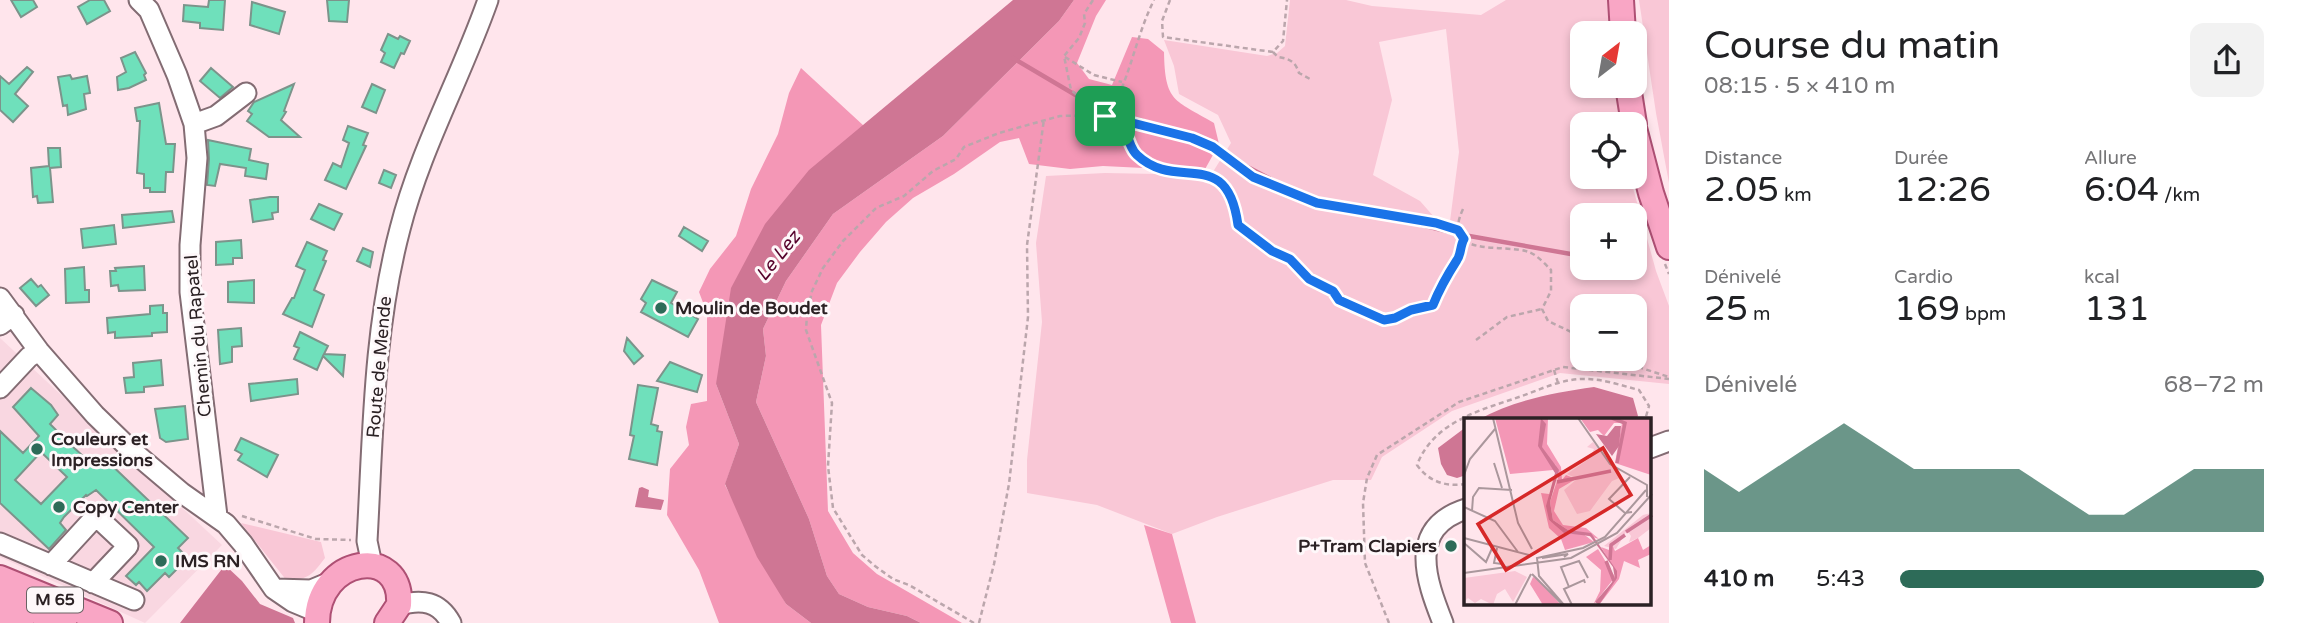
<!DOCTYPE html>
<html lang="fr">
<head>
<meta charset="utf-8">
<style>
  :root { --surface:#fff; --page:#f2f2f2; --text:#202124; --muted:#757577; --accent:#2d6b58 }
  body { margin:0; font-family:"Varela Round",sans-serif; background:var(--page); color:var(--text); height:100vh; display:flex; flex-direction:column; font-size:26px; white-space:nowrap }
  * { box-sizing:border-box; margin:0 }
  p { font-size:23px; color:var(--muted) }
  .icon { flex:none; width:38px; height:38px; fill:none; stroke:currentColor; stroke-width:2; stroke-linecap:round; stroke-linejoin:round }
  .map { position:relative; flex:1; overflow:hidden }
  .sheet { display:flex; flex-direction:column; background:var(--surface); width:630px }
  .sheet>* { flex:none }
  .needle { width:46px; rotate:31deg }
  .controls { position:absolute; left:1570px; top:21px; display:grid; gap:14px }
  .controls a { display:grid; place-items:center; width:77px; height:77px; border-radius:14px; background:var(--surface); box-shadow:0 4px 10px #0003; font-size:35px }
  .pin { position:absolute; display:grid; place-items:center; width:60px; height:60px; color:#fff; margin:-30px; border-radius:14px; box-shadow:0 4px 10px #0006 }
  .round { display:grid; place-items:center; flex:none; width:74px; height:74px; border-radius:14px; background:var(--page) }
  .headline { display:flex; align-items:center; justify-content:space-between; height:119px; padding:0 35px }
  h1 { font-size:38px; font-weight:600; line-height:52px }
  .stats { display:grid; grid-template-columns:repeat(3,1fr); gap:10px; height:119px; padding:7px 35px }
  .stats div { display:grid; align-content:center }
  .stats b { font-size:35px; font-weight:600 }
  .stats small { font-size:19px; font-weight:400 }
  .stats p { font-size:19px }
  .chart { height:196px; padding:14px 35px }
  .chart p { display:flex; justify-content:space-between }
  .chart svg { width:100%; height:126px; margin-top:7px; fill:var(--accent); opacity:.7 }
  ul { padding:0 35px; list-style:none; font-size:23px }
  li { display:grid; grid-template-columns:112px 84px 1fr; align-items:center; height:52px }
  li i { height:18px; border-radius:9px; background:var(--accent) }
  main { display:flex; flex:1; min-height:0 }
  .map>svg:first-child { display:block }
</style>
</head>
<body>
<main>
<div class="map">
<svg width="1669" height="623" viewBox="0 0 1669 623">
  <rect width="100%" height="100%" fill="#ffe5ec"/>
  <!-- built -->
  <path fill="#f9d7e1" d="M 0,338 L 222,545 L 145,623 L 0,557 Z"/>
  <!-- green -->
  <path fill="#f9c7d6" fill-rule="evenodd" d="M 1290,0 L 1346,0 L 1372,6 L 1481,15 L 1506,0 L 1610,0 L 1613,33 L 1582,33 L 1582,86 L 1619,86 L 1623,124 L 1582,124 L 1582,177 L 1630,177 L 1656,271 L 1669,306 L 1669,384 L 1560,373 L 1452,411 L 1382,457 L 1371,480 L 1333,480 L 1217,517 L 1172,534 L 1097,505 L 1027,493 L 1027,460 L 1042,322 L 1036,243 L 1046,176 L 1105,173 L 1211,175 L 1231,143 L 1218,115 L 1179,94 L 1174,66 L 1164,40 L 1267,56 L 1277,53 L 1285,46 ZM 1446,29 L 1459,152 L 1450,221 L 1435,218 L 1420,201 L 1373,175 L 1392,100 L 1379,42 ZM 1582,215 L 1634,215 L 1634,268 L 1582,268 ZM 1582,306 L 1634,306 L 1634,359 L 1582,359 Z
    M 1639,0 L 1669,0 L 1669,183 L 1656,113 Z
    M 241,523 L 321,542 L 325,558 C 312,575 309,579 287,581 Z"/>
  <!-- forest -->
  <path fill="#f497b6" d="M 1074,0 L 1106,0 L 1096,16 L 1077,63 L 1089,79 L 1112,85 L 1132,37 L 1148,39 L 1164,52 C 1165,103 1174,99 1214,123 L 1219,144 L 1204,171 L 1103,166 L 1070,169 L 1029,164 L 1019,138 L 1000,142 L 954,174 L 913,198 L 886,222 L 860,252 L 837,283 L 821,325 L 828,511 L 853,553 L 877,574 L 962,623 L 921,623 L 907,616 L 868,607 L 839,594 L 827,576 L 809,519 L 756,402 L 766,356 L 763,329 L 786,281 L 833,214 L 943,136 L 1059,21 Z
    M 801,68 L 864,126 L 716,384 L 739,444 L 725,485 L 786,604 L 811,623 L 719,623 L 699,570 L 667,515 L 670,469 L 689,445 L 686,427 L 691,404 L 707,401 L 707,313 L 699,292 L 710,269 L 736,236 L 751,189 L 778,134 L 789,93 Z
    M 1144,525 L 1172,534 L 1196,623 L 1171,623 Z"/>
  <!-- water -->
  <path fill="#cf7694" d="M 1013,0 L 1074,0 L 1059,21 L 943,136 L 833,214 L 786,281 L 763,329 L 766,356 L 756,402 L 809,519 L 827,576 L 839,594 L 868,607 L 907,616 L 921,623 L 811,623 L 786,604 L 757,557 L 725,484 L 739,444 L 716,384 L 731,288 L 765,224 L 809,170 Z
    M 1594,387 L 1633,398 L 1638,416 L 1635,420 L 1478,420 C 1514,400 1553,393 1594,387 Z
    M 1466,427 L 1466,475 L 1457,478 L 1447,475 L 1441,464 L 1438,448 Z
    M 642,487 L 649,490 L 648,497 L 664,500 L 661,510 L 635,507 L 639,488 Z
    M 225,565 L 242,581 L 260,604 L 293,618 L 295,623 L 180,623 Z"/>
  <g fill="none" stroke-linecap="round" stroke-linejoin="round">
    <!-- stream -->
    <path stroke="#cf7694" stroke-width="4.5" d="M 1013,58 L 1106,113 L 1140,120 L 1192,138 L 1301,195 L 1458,234 L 1582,256"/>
  </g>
  <!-- building -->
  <path fill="#6fe0bb" stroke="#7c948b" stroke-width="2" fill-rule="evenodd" d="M 11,0 L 33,0 L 37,7 L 21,17 Z
    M 90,0 L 104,0 L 110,11 L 87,24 L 78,7 Z
    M 209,0 L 225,0 L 223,30 L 200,28 L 200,23 L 183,21 L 184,5 L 208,7 Z
    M 327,0 L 349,0 L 347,22 L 329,21 Z
    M 252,2 L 285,12 L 279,34 L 250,25 Z
    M 388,34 L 398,39 L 400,36 L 410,41 L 404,54 L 401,53 L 394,68 L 381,62 L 385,53 L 381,50 Z
    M 135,52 L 146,73 L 144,75 L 146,80 L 129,88 L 118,90 L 117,77 L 126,72 L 121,58 Z
    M 27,67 L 33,72 L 15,94 L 28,106 L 13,122 L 0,110 L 0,76 L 9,84 Z
    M 211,68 L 233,87 L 220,98 L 200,81 Z
    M 70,75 L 72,79 L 87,76 L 90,93 L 84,94 L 86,109 L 68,115 L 67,105 L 63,106 L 58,77 Z
    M 294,84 L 284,111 L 286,112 L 281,120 L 300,137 L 269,137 L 247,121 L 252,114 L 248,111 L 254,102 Z
    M 372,84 L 385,90 L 376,113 L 362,107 Z
    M 159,103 L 166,144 L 175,144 L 173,172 L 166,172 L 165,192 L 150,192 L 150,188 L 144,188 L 144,174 L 137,173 L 140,121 L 137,121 L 135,108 Z
    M 348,126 L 368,133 L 363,145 L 366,146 L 346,189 L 325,180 L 333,163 L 341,167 L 349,143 L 343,140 Z
    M 208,140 L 251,149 L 249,160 L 268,164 L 266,179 L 245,176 L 246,168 L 220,164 L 215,186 L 207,185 L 209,159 Z
    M 48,148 L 60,148 L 61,167 L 50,168 L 53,202 L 38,203 L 37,196 L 33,197 L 31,168 L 49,166 Z
    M 384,170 L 396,175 L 391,188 L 379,183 Z
    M 270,197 L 278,197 L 278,212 L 272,213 L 273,219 L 253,222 L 250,200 Z
    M 319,204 L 342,214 L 334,230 L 311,219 Z
    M 172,211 L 174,222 L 123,228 L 122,215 Z
    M 114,225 L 116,244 L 83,248 L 81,229 Z
    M 684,227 L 708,241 L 702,251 L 679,236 Z
    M 241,240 L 242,258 L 233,258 L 233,264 L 216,265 L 216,242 Z
    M 307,242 L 327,251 L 323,260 L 326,261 L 314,290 L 324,295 L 312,327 L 283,314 L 292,298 L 294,298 L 305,270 L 296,266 Z
    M 363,248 L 373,252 L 370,267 L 357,261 Z
    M 144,266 L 145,290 L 119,291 L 118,285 L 111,286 L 110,271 L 116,271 L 115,268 Z
    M 84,267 L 85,290 L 89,290 L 89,302 L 66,303 L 65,269 Z
    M 31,279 L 38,287 L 41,285 L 49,295 L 36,306 L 20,288 Z
    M 254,280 L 254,303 L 228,302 L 228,282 Z
    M 652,280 L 677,292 L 671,303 L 698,319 L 688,337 L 641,312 L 646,303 L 641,299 Z
    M 163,305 L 163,313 L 167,313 L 167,332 L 152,333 L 152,336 L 115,338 L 115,332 L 108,333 L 107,318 L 150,314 L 150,306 Z
    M 241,328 L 242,346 L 232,347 L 232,362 L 220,364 L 218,330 Z
    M 300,332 L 328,346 L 324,354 L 345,355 L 343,376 L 323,356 L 317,370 L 294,359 L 299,348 L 294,346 Z
    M 627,338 L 643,356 L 634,364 L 624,351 Z
    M 161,360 L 163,385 L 144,387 L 144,392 L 126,393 L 124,378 L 134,377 L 133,363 Z
    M 670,362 L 702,375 L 697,392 L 657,381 Z
    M 297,379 L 298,394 L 251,401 L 249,384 Z
    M 638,385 L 658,388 L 651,424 L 658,426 L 657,431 L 662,432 L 657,465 L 629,459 L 634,436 L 630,435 Z
    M 31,388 L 51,405 L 58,415 L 50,424 L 72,446 L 95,467 L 104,458 L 188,538 L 178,548 L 188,558 L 169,577 L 165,573 L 147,591 L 139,582 L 136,585 L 126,576 L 154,547 L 96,490 L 87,496 L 86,495 L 64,517 L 60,523 L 66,530 L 49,549 L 0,503 L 0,431 L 23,453 L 39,436 L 13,407 ZM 41,452 L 67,477 L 41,504 L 15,480 Z
    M 185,406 L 188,439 L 166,442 L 160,438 L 155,409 Z
    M 241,438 L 278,455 L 267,477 L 238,460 L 242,454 L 235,450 Z"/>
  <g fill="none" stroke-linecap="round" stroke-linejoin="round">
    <!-- minor casing -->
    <g stroke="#836c73" stroke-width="23">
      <path id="minor" d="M 139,0 L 149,10 L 177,75 L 194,124 L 197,158 L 190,245 L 190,292 L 217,516
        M 194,124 L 216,116 L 246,93
        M 0,298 L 39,351 L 95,415 L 130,449 L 182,493 L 226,524 L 243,544 L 274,589 L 293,602 L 317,612
        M 0,325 L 14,315
        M 0,388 L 29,357 L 39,351
        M 1650,448 L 1669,441
        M 0,543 L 134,600
        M 51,565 L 96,516 L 128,546 L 93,583
        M 375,566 L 371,560 L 367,541 C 373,436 373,331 400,229 C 420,150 461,77 488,0
        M 275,589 L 311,590 L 335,580
        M 399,605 C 422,599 439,601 451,623
        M 1443,623 C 1426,580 1407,528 1466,509"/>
    </g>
    <!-- major casing -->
    <g stroke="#ae5074" stroke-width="28">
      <path id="major" d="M 1621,0 L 1623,33
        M 1628,86 L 1634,124
        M 1634,128 L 1651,193 L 1669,247
        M 0,578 L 110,623
        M 0,595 L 64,623
        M 0,614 L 21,623
        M 317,623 C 317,556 403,544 399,605 L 387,623"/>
    </g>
    <!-- path -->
    <path stroke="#bba6ac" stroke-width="2.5" stroke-dasharray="5 3.5" stroke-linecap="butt" d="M 1170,0 L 1162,21 L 1163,37 L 1273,52 L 1283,41 L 1287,0
      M 1273,52 L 1278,57 C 1290,59 1295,61 1299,73 L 1310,79
      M 1065,57 L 1094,75 L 1122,82
      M 1102,115 C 1108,112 1114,106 1117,99 C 1132,67 1138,32 1154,0
      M 1080,116 L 1084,101 L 1071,90 L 1064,56 L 1079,38 L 1085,23 L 1084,14 L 1093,0
      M 1110,118 L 1124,125 C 1127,134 1130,149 1137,155 C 1177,193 1227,144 1238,225 L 1272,251 L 1290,259 L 1309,279 L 1333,291 L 1339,300 L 1384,320 L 1395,318 L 1411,310 L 1433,305 C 1440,290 1448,274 1457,261 C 1461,255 1460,246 1463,239
      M 1463,209 C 1440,259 1503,243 1529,252 C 1537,255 1545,264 1551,270 L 1551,291 L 1542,309 L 1548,321 L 1582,337
      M 1665,264 L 1669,274
      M 1476,340 L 1507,317 L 1542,309
      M 1614,359 L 1669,377
      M 1554,370 L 1558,383
      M 1466,484 C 1446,487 1429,482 1417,465 C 1434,421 1481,410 1522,396 C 1541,389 1560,380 1580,379 C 1600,378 1620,385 1639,390 L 1649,406 L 1645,420
      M 242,516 L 316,539 L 351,540
      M 974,623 L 909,585 L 893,579 L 875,566 L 862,555 L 833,508 L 828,466 L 832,403 L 806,330 L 807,315 L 812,291 L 823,268 L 843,241 L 876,208 L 904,196 L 933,171 L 956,159 L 964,147 L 999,133 L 1060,116 L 1102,115 L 1192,138 L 1213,147 L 1253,177 L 1317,203 L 1436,223 L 1458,230
      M 979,623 L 994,564 L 1009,484 L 1028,317 L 1027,245 L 1044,119
      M 1389,623 L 1365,563 L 1363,503 L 1367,478 L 1377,455 L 1459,402 L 1563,367 L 1669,379"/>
    <!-- minor -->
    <use href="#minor" stroke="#fff" stroke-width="19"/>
    <!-- major -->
    <use href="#major" stroke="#f9a6c5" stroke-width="24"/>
  </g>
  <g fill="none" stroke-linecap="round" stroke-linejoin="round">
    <!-- route casing -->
    <g stroke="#fff" stroke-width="14">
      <path id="route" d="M 1105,116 L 1192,138 L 1213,147 L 1253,177 L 1317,203 L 1436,223 L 1458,230 L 1464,239 C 1460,246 1461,255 1457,260 C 1448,274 1439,290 1433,305 L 1411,310 L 1395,318 L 1384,320 L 1339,300 L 1333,291 L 1309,279 L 1290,259 L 1272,251 L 1238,225 C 1227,144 1177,193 1137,155 C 1130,149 1127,134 1124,125 Z"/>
    </g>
    <!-- route -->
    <use href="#route" stroke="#1a73e8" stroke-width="9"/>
  </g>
  <!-- markers -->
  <g fill="#2d6b58" stroke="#fef8fa" stroke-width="2.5">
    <circle cx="661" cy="308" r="7"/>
    <circle cx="37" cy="449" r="7"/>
    <circle cx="59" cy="507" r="7"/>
    <circle cx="1451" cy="546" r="7"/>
    <circle cx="161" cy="561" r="7"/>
  </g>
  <g text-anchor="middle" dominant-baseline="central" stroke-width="6" stroke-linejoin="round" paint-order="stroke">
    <!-- shield labels -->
    <rect fill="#fef8fa" stroke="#6a6264" stroke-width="2" x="27" y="587.5" width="56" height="25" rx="5"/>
    <g font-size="16" font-weight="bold" fill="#2b2124">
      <text x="55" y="600">M 65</text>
    </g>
    <!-- poi labels -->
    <g font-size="18" font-weight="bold" fill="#2b2124" stroke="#fef8fa" text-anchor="start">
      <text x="675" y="308">Moulin de Boudet</text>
      <text x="51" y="439">Couleurs et<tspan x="51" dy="21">Impressions</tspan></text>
      <text x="73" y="507">Copy Center</text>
      <text x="1437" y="546" text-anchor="end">P+Tram Clapiers</text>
      <text x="175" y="561">IMS RN</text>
    </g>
    <!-- street labels -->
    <g font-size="18" fill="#2b2124" stroke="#fef8fa">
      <text transform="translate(198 336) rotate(-95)">Chemin du Rapatel</text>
      <text transform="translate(379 367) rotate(-85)">Route de Mende</text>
    </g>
    <!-- water labels -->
    <g font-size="19" font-style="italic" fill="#55012b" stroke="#fef8fa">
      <text transform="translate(778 256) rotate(-51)">Le Lez</text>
    </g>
  </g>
  <!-- overview -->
  <g transform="translate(1464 418)">
    <rect width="187" height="187" fill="#ffe5ec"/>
    <path d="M 129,24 L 158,59 L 148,63 L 126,93 L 113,96 L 100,72 L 113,61 L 103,56 L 126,40 L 130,31 L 123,29 ZM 187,95 L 187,110 L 174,120 L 165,124 L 167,118 L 165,115 L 162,114 L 152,131 L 140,128 L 179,97 ZM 51,153 L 63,159 L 49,184 L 41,171 L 33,176 L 29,187 L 17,181 L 11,185 L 4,180 L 0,184 L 0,160 Z" fill="#f9c7d6"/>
    <path d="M 31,0 L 84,0 L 83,26 L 97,49 L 98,62 L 102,57 L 112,61 L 95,71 L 90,93 L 99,107 L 122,110 L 135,121 L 104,112 L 89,102 L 86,84 L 94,60 L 91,46 L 89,52 L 46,56 ZM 116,0 L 187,0 L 187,57 L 151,45 L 158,5 L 150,5 L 140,18 L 134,12 L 126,14 ZM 77,75 L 85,76 L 85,102 L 105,116 L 118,115 L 130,124 L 101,132 L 97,121 L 85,110 ZM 174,120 L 179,132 L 187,127 L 187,136 L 174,142 L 176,150 L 160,143 L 155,161 L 135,187 L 153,155 L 137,129 L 145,132 L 147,124 L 151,133 ZM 134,131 L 151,159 L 129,187 L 136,173 L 137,152 L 122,139 ZM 69,159 L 74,161 L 97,187 L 79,187 L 66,166 Z" fill="#f497b6"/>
    <path d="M 77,0 L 82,6 L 78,29 L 95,52 L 86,84 L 89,102 L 104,112 L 127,115 L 153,153 L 153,160 L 135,187 L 131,184 L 151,161 L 149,149 L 126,118 L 100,115 L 85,102 L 82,88 L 91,55 L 74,28 ZM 151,8 L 157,8 L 155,28 L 148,38 L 132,16 L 143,18 Z" fill="#cf7694"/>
    <path fill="none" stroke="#cf7694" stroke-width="3.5" d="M 148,0 L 161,5 L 153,45M 93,64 L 147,53M 162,114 L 188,97M 146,142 L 147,127 L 161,117M 142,143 L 150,163"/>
    <path fill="none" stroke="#aa979c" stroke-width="2" d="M 29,0 L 54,105 L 68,131M 114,0 L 146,46 L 183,67 L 183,79M 30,45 L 38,70M 0,57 L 6,41 L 31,11M 166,59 L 145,81 L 161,95 L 168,94M 0,89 L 31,103 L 54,134M 8,93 L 9,79 L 15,70 L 48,72M 0,120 L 65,137M 0,125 L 22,144 L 29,128M 33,130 L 30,145 L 38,146M 78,140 L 104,136 L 100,139M 0,155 L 107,140 L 153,115 L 188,76M 68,156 L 99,187M 105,169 L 97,149 L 115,143 L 124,160M 51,187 L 67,156M 100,187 L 75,158 L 73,140 L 119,130 L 141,119 L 182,72M 108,187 L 100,171 L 120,162 L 121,165"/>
    <path fill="#d62828" fill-opacity="0.15" stroke="#d62828" stroke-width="3.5" d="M 139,30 L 167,77 L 42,152 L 14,106 Z"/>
    <rect width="187" height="187" fill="none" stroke="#2b2124" stroke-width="3.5"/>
  </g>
</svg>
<div class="controls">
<a><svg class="needle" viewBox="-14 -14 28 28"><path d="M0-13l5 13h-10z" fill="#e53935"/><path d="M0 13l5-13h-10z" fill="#757577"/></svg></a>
<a><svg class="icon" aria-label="locate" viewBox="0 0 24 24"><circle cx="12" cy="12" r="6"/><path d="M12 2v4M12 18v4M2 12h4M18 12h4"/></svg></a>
<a>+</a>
<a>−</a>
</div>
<div class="pin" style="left:1105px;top:116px;background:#1e9e55"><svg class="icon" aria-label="arrive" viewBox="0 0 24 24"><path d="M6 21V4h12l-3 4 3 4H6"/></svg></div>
</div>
<section class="sheet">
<div class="headline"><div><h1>Course du matin</h1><p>08:15 · 5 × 410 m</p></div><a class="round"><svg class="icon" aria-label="share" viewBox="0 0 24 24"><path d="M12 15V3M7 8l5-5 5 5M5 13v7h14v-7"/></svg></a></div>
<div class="stats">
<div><p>Distance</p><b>2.05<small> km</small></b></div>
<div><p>Durée</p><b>12:26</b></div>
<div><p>Allure</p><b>6:04<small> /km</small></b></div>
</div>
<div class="stats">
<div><p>Dénivelé</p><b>25<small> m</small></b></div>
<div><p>Cardio</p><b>169<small> bpm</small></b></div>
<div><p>kcal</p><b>131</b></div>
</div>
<div class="chart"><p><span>Dénivelé</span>68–72 m</p>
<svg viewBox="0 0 160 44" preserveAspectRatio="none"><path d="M0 44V22L10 30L20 22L30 14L40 6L50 14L60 22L70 22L80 22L90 22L100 30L110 38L120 38L130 30L140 22L150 22L160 22V44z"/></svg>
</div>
<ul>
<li><b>410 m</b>5:43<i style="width:100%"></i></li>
</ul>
</section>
</main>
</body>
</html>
